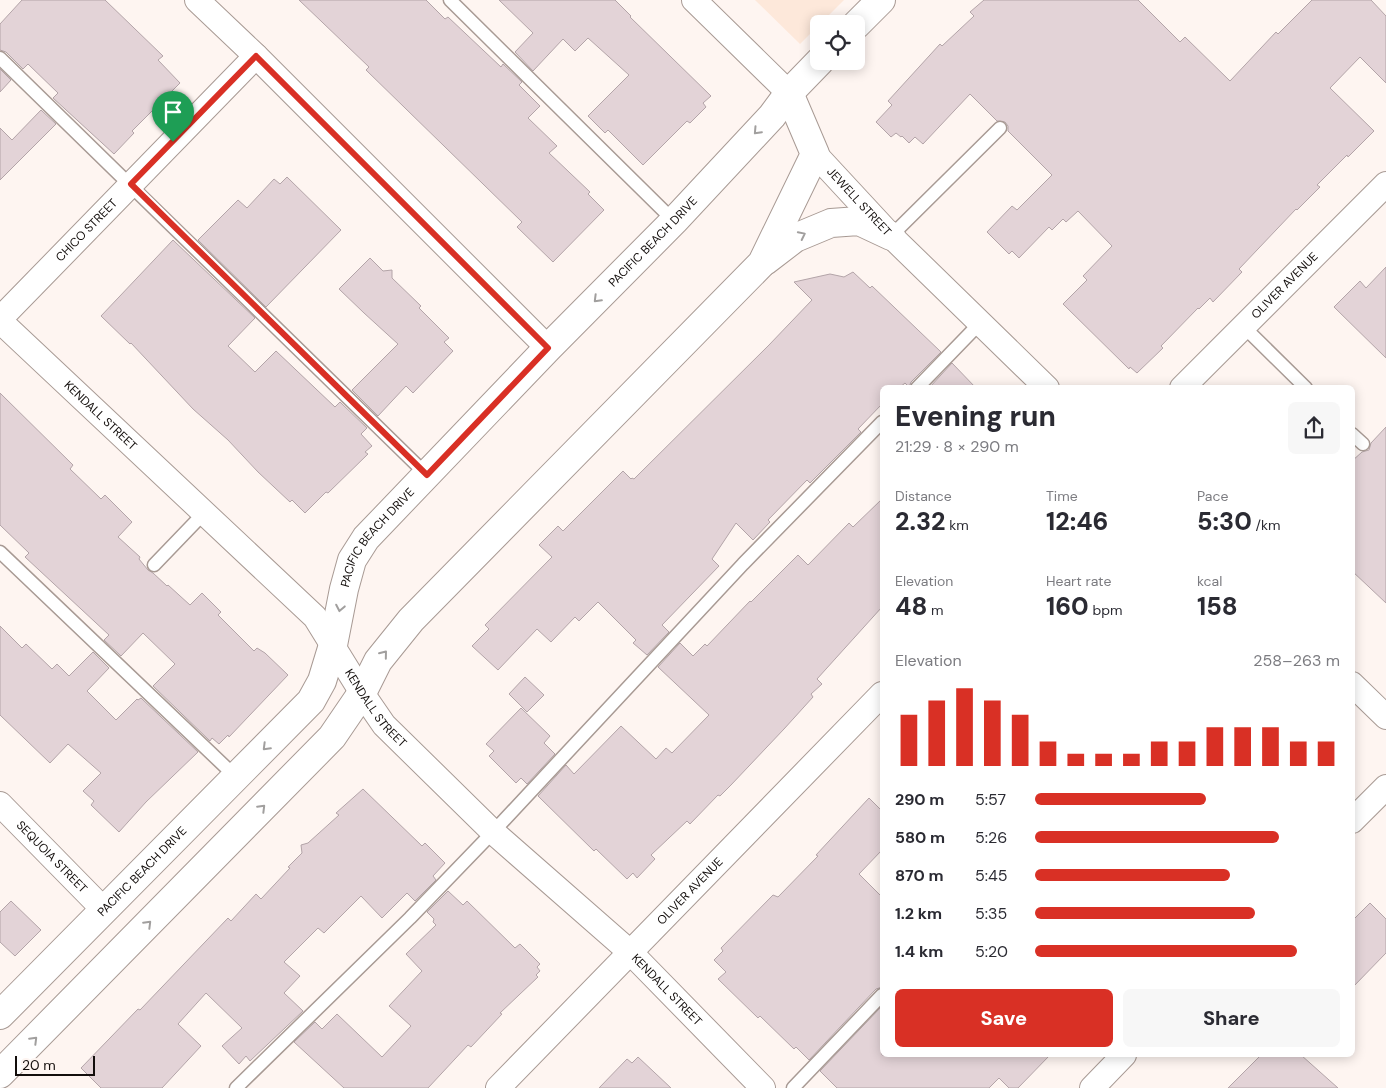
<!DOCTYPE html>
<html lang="en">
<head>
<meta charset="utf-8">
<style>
  :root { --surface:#fff; --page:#f7f7f7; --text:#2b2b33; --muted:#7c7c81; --accent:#d93025 }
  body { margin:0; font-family:"DM Sans",sans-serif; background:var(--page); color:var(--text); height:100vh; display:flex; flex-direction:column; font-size:19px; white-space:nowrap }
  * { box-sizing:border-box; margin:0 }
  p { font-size:16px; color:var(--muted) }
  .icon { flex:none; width:28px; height:28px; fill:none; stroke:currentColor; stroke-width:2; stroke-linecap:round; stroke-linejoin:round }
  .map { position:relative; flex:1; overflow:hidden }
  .details { position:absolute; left:880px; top:385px; width:475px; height:672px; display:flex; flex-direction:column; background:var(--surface); border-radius:8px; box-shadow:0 2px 12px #0003 }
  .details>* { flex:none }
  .tools { position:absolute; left:810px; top:15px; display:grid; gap:10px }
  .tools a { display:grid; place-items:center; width:55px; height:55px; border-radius:8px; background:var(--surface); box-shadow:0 2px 12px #0003; font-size:25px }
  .scale { position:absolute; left:15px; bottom:12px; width:80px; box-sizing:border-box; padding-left:5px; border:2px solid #130e0c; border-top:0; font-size:14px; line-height:18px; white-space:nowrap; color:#130e0c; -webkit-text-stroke:4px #fef5f1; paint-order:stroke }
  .pin { position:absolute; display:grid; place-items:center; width:42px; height:42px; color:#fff; margin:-51px -21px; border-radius:50% 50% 50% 0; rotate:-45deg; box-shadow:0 0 5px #0007 }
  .pin .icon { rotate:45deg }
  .round { display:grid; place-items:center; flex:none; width:52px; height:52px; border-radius:8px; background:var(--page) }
  .overview { display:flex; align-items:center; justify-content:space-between; height:85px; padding:0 15px }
  h1 { font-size:28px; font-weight:800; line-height:38px }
  .stats { display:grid; grid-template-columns:repeat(3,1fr); gap:8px; height:85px; padding:5px 15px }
  .stats div { display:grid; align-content:center }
  .stats b { font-size:25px; font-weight:800 }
  .stats small { font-size:14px; font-weight:400 }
  .stats p { font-size:14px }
  .chart { height:140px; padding:10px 15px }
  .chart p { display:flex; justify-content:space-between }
  .chart svg { width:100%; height:90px; margin-top:5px; stroke:var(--accent); stroke-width:6 }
  .button { display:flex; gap:10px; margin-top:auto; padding:10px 15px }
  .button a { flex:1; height:58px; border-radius:8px; background:var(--accent); color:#fff; font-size:20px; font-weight:800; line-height:58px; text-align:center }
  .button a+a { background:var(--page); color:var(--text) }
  ul { padding:0 15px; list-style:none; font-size:16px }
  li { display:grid; grid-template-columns:80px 60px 1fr; align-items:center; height:38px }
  li i { height:12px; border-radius:6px; background:var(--accent) }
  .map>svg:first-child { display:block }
</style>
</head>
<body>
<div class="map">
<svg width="1386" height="1088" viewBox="0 0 1386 1088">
  <rect width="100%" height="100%" fill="#fef5f1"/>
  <!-- education -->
  <path fill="#fde8da" d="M 755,0 L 844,0 L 800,44 Z"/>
  <!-- building -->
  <path fill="#e3d3d7" stroke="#b3a4a8" d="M 22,0 L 105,0 L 163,56 L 158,60 L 180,83 L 132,131 L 134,133 L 114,154 L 53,98 L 58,93 L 28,64 L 23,69 L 6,52 L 0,50 L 0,24 Z
    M 299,0 L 426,0 L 445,19 L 448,17 L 501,67 L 503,64 L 522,82 L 519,85 L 540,106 L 528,118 L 557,146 L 549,153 L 590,192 L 588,194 L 604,210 L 553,262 L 517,227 L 522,222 L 366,70 L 369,67 Z
    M 499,0 L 615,0 L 631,16 L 630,17 L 711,96 L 703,103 L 706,107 L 690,123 L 687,121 L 643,165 L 608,130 L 605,133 L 588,116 L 629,75 L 588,38 L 575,51 L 563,39 L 533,71 L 515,52 L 533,33 Z
    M 984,0 L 1138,0 L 1180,42 L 1185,37 L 1230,81 L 1276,32 L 1278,34 L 1312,0 L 1371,0 L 1386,16 L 1386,83 L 1360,57 L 1330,88 L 1374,131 L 1348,157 L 1347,155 L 1317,185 L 1320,187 L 1297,210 L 1296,209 L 1239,269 L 1242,272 L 1213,302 L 1210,298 L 1199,309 L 1198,308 L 1161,346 L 1163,348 L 1137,373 L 1130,367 L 1129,369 L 1063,304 L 1087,280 L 1083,276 L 1112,246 L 1078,211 L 1066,222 L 1063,219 L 1052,230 L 1049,227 L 1019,258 L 1012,251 L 1009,254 L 987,232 L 1012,206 L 1017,210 L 1052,175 L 1008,131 L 1008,126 L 1005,122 L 997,121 L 970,94 L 923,144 L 915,137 L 909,143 L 902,136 L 901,137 L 896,133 L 891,137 L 876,122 L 892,105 L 888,101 L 940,44 L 942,46 L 974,16 L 970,12 Z
    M 0,69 L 11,80 L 0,92 Z
    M 41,110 L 56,124 L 0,180 L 0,128 L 12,140 Z
    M 287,177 L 341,230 L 266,307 L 198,240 L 238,200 L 247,208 L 274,179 L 280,184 Z
    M 173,240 L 255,318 L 228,346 L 255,372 L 276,351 L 335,407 L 340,402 L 367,428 L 361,434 L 372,446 L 365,452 L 368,454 L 328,493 L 326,492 L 305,513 L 292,500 L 290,502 L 258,472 L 228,440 L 193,409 L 131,343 L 130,344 L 101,316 Z
    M 370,258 L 383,271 L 392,270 L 392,278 L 421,306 L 419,308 L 449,338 L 444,342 L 453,351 L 413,393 L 406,386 L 378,416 L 352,390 L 398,344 L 364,313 L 339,289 Z
    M 1386,267 L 1386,358 L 1334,307 L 1360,281 L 1366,288 Z
    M 853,272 L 870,288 L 872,286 L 941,352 L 911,382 L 909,387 L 905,383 L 899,388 L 882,388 L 882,404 L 858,429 L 861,432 L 810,483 L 807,480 L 768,520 L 770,522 L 753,540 L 736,523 L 712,559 L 719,566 L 662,625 L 669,632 L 647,655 L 633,643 L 636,640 L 598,602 L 579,621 L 575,617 L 551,642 L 537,629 L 498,670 L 472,646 L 489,629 L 485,625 L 552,557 L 539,545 L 558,526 L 563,531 L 623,471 L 631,479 L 632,478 L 634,479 L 769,345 L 812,300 L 794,282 L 830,274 L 844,277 Z
    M 952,363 L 976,388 L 929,388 Z
    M 0,393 L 73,465 L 70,469 L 101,499 L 105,495 L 132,522 L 118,537 L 140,557 L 139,559 L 148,570 L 153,573 L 167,586 L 168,585 L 190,605 L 202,593 L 221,612 L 218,615 L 254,651 L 257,648 L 265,653 L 288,675 L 229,737 L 228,735 L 219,744 L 212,738 L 210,741 L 153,686 L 175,664 L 143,633 L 121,656 L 104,640 L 109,635 L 25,557 L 29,553 L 0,525 Z
    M 1386,427 L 1386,603 L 1352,571 L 1352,461 L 1362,452 L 1369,450 L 1371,443 Z
    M 882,499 L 882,607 L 817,679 L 822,684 L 811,694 L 813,697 L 784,729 L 731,785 L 720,796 L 718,795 L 690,824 L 687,821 L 651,855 L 655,859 L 637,878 L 633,873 L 627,879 L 596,849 L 594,851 L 538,796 L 566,765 L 574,774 L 621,726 L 656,759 L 666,748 L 672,753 L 709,715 L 658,667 L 680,643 L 693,656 L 705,644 L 707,646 L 750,601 L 751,602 L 798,555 L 808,565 L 849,523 L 853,527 Z
    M 0,626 L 22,648 L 26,644 L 52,669 L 57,664 L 69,676 L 93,652 L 109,668 L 87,691 L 116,720 L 137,699 L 138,700 L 141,698 L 198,752 L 146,802 L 119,832 L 91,805 L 94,801 L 83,791 L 101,773 L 68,744 L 50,763 L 0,715 Z
    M 525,677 L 544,695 L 527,712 L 509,694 Z
    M 521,708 L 550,736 L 544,743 L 555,754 L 527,784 L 521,778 L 516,783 L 489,756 L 494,751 L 486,744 Z
    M 363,789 L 422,846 L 425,843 L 445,863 L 433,876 L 436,880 L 415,901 L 407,893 L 382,918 L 361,896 L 324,933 L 318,928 L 284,962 L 300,976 L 284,993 L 303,1011 L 250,1061 L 246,1056 L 239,1064 L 222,1046 L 242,1028 L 206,993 L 178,1024 L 201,1046 L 162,1088 L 101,1088 L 81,1068 L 138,1009 L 140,1010 L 228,918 L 231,921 L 256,894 L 261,899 L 290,868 L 288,867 L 302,853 L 301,845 L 308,843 L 339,815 L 336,813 Z
    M 869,798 L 882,811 L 882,850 L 859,874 L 882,897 L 882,987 L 876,989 L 809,1060 L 796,1047 L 794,1049 L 760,1016 L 758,1018 L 718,979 L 726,972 L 714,960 L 723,951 L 721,948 L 773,895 L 778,897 L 818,856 L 816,855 Z
    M 448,891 L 463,905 L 467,901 L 515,948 L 520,944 L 540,964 L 537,967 L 540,971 L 536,975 L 538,977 L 500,1013 L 502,1014 L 471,1047 L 468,1045 L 428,1088 L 344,1088 L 294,1042 L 315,1022 L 322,1029 L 337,1014 L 382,1057 L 411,1026 L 389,1006 L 422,971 L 406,954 L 436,925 L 433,922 L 434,919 L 427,912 Z
    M 11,901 L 41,930 L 15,956 L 0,942 L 0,912 Z
    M 1370,903 L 1386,919 L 1386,953 L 1352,988 L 1352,921 Z
    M 882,1006 L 882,1055 L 1050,1055 L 1018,1088 L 1009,1088 L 999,1078 L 989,1088 L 837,1088 L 820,1071 Z
    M 1261,1055 L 1301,1055 L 1338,1088 L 1228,1088 Z
    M 638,1057 L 671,1088 L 599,1088 L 627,1059 L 632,1063 Z"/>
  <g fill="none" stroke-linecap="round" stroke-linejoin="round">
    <!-- service casing -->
    <g stroke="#a89a94" stroke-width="15">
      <path id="service" d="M 450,0 L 674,221
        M 0,58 L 427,475
        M 891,236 L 1000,128
        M 1243,326 L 1306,388
        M 917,388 L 980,323
        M 1352,434 L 1363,444
        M 0,552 L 236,777
        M 154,565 L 204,513
        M 236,1088 L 410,918 L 493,832 L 743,564 L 882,422
        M 793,1088 L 882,995"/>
    </g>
    <!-- minor casing -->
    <g stroke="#a89a94" stroke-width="26">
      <g id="minor">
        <path d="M 197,0 L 256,56 L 548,348"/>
        <path d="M 694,0 L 789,93"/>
        <path id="s1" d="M 815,154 L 891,236 L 1047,388"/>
        <path id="s2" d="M 0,319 L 256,56"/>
        <path id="s3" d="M 0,321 L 315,617 L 362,693 L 384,725 L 493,832 L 630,952 L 763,1088"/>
        <path id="s4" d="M 1182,388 L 1386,184"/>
        <path d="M 1352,684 L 1386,717"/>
        <path id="s5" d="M 0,804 L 104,910"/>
        <path d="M 1352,821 L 1386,787"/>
        <path id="s6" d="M 498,1088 L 882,694"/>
        <path d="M 1092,1088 L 1124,1055"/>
      </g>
    </g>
    <!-- tertiary casing -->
    <g stroke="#a89a94" stroke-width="30">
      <g id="tertiary">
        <path d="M 856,25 L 881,0"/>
        <path d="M 765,261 L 795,238 L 831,223 L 859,221 L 891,236"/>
        <path id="s7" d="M 0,1015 L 311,701 L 322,681 L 333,645 L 344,589 L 352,560 L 366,538 L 548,348 L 674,221 L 772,116 L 789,93 L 820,61"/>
        <path d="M 0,1074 L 332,737 L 362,693 L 378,661 L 411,620 L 762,263 L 815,154 L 789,93"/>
      </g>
    </g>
    <!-- service -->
    <use href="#service" stroke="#fff" stroke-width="12"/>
    <!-- minor -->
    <use href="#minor" stroke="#fff" stroke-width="24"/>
    <!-- tertiary -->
    <use href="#tertiary" stroke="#fff" stroke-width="28"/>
  </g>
  <!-- one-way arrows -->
  <defs><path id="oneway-chevron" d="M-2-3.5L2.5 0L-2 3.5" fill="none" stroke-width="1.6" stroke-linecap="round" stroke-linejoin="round" transform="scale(1.25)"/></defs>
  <g stroke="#a19f9e">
    <use href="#oneway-chevron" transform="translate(757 131) rotate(133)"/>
    <use href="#oneway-chevron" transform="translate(802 235) rotate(-26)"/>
    <use href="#oneway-chevron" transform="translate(597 299) rotate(135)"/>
    <use href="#oneway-chevron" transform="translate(340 608) rotate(101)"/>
    <use href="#oneway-chevron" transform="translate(384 654) rotate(-51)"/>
    <use href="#oneway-chevron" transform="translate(266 747) rotate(135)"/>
    <use href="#oneway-chevron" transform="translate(262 808) rotate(-45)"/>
    <use href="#oneway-chevron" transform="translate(148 924) rotate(-45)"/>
    <use href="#oneway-chevron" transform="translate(34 1040) rotate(-45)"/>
  </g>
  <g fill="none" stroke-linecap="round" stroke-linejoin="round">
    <!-- route casing -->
    <g stroke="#fff" stroke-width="10">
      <path id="route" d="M 256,56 L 548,348 L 427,475 L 131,184 Z"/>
    </g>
    <!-- route -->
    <use href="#route" stroke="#d93025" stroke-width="6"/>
  </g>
  <g text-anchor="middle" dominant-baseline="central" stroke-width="4.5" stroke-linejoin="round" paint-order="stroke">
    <!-- street labels -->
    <g font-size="12" fill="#130e0c" stroke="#fef5f1">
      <text stroke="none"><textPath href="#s1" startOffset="65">JEWELL STREET</textPath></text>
      <text stroke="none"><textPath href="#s2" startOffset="124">CHICO STREET</textPath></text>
      <text stroke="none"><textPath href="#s7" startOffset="1028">PACIFIC BEACH DRIVE</textPath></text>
      <text stroke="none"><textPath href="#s4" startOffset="145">OLIVER AVENUE</textPath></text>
      <text stroke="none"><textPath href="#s3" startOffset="138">KENDALL STREET</textPath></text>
      <text stroke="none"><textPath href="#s7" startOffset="622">PACIFIC BEACH DRIVE</textPath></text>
      <text stroke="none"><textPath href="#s3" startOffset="542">KENDALL STREET</textPath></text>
      <text stroke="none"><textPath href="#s5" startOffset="74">SEQUOIA STREET</textPath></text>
      <text stroke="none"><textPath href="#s7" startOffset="202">PACIFIC BEACH DRIVE</textPath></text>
      <text stroke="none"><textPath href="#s6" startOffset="275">OLIVER AVENUE</textPath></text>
      <text stroke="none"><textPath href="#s3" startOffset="948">KENDALL STREET</textPath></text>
    </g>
  </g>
</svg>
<div class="tools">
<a><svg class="icon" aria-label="locate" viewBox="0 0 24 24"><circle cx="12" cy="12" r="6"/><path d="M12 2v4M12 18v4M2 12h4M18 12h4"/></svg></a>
</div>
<div class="scale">20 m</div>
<div class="pin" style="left:173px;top:142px;background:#1e9e55"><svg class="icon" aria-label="arrive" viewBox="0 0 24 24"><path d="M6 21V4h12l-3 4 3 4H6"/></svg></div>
<section class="details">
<div class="overview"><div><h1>Evening run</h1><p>21:29 · 8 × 290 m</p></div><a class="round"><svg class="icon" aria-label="share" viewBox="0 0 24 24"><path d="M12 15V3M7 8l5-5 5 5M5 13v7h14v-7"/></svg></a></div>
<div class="stats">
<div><p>Distance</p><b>2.32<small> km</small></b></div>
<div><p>Time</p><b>12:46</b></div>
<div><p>Pace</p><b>5:30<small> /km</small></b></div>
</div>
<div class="stats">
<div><p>Elevation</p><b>48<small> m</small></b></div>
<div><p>Heart rate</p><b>160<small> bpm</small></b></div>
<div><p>kcal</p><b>158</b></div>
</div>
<div class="chart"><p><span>Elevation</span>258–263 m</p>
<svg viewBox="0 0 160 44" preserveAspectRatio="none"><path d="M5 44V19M15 44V12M25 44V6M35 44V12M45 44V19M55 44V32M65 44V38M75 44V38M85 44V38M95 44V32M105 44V32M115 44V25M125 44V25M135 44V25M145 44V32M155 44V32"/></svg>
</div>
<ul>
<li><b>290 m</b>5:57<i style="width:56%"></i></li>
<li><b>580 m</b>5:26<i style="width:80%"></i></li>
<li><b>870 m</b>5:45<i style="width:64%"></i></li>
<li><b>1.2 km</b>5:35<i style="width:72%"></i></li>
<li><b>1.4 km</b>5:20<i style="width:86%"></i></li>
</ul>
<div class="button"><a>Save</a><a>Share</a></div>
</section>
</div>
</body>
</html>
